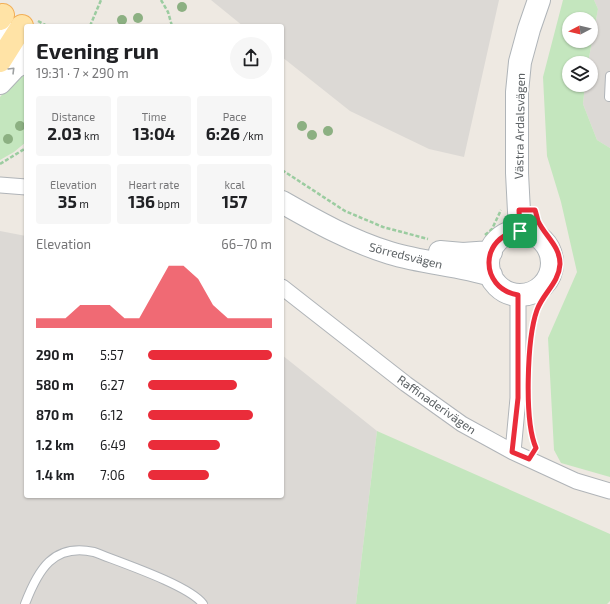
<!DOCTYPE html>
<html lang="en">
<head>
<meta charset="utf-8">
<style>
  :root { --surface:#fff; --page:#f6f6f6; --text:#202124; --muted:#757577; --accent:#ea2c3a }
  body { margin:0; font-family:"Exo 2",sans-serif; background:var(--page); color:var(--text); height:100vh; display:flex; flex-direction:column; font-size:15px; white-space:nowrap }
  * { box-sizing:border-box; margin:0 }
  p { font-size:13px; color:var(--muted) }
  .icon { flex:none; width:22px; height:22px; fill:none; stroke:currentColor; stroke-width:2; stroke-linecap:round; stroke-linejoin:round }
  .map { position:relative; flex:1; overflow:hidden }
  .drawer { position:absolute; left:24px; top:24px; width:260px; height:474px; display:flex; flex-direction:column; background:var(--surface); border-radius:4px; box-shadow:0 1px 3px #0004 }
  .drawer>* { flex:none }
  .needle { width:26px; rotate:263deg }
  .controls { position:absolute; left:562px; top:12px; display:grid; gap:8px }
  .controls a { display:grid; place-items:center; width:36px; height:36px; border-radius:50%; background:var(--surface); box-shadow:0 1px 3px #0004; font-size:20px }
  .pin { position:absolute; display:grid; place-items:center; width:34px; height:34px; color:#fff; margin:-17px; border-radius:8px; box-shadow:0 2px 6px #0006 }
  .round { display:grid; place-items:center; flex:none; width:42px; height:42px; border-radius:21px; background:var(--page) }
  .overview { display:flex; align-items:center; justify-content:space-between; height:68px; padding:0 12px }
  h1 { font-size:22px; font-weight:700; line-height:30px }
  .stats { display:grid; grid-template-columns:repeat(3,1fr); gap:6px; height:68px; padding:4px 12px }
  .stats div { display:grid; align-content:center; border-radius:4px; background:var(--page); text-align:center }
  .stats b { font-size:17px; font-weight:700 }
  .stats small { font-size:11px; font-weight:400 }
  .stats p { font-size:11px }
  .chart { height:112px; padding:8px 12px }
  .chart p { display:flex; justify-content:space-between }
  .chart svg { width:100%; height:72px; margin-top:4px; fill:var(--accent); opacity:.7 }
  ul { padding:0 12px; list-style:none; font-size:13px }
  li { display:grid; grid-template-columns:64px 48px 1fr; align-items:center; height:30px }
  li i { height:10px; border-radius:5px; background:var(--accent) }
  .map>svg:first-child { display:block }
</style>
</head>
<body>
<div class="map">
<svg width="610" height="604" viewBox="0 0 610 604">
  <rect width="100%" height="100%" fill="#eee9e2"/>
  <!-- industrial -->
  <path fill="#dcd9d5" d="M 211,0 L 499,0 L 464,157 L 429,149 L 350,111 L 282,57 L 282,26 L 243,26 Z
    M 594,0 L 610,0 L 610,148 L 597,140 L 583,104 L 585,85 L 591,85 L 591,63 L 588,63 L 598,9 Z
    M 0,231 L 26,236 L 26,496 L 282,496 L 282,355 L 377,431 L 356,604 L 0,604 Z"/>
  <!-- green -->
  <path fill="#c4e6be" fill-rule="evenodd" d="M 563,0 L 594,0 L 598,9 L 588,63 L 569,63 L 569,85 L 585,85 L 583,104 L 597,140 L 610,148 L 610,477 L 561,463 L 554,450 L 548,338 L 577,272 L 561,202 L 547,156 L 543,77 ZM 569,19 L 591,19 L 591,41 L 569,41 Z
    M 26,73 L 26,142 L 14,152 L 0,160 L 0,97 L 18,77 Z
    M 377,431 L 610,534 L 610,601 L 607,604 L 356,604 Z"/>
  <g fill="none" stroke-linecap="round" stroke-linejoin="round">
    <!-- lane casing -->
    <g stroke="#b0b4b8" stroke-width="10">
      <path id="lane" d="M 609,97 L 610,76
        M 25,604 C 38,570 53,543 94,552 C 119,562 189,585 203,604"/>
    </g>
    <!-- street casing -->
    <g stroke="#b0b4b8" stroke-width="17">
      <path id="street" d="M 0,185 L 26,187
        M 282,287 L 406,384 L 462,424 L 513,452 L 576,481 L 610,491
        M 513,452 L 518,398 L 518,295"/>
    </g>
    <!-- secondary casing -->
    <g stroke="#afb4b8" stroke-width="24">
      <path id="secondary" d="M 0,29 L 26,46
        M 0,83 L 15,67 L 26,61
        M 282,202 C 317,222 351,241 390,253 C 423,263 458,265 491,275
        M 520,231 L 517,173 L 517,92 L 520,62 L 529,29 L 539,0
        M488 263a32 32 0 1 1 64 0a32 32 0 1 1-64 0Z
        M 440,252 L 463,254 L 491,252"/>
    </g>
    <!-- primary casing -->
    <g stroke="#f2af57" stroke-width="24">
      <path id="primary" d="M 0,19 L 3,15
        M 0,61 L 22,26"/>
    </g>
    <!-- path -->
    <path stroke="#9bcca0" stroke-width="2.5" stroke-dasharray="4 2" stroke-linecap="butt" d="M 161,0 L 168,12 L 172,26
      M 38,21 L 47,26
      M 90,26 L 101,0
      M 0,164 L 26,148
      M 282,170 L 345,211 L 383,227 L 428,239
      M 485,235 L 492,229 L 501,210
      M 533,325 L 537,309 L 556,280 L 560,264 L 557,250 L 538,219
      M 531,420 L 533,441 L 536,448"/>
    <!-- lane -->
    <use href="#lane" stroke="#fff" stroke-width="8"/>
    <!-- street -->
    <use href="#street" stroke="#fff" stroke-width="15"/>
    <!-- secondary -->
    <use href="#secondary" stroke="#fff" stroke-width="22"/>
    <!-- primary -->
    <use href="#primary" stroke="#ffe3a6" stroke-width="22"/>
  </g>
  <!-- trees -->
  <g fill="#8cb082">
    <circle cx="182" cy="7" r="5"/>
    <circle cx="138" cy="18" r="5"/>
    <circle cx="122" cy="20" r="5"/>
    <circle cx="20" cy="126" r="5"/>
    <circle cx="302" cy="126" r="5"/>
    <circle cx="328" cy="131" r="5"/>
    <circle cx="312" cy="135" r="5"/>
    <circle cx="8" cy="139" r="5"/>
  </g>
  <!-- one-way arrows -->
  <defs><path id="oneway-chevron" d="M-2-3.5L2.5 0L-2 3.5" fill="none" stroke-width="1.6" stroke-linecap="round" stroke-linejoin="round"/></defs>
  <use stroke="#9da0a1" href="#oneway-chevron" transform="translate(12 70) rotate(-45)"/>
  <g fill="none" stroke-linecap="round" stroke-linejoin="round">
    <!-- route casing -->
    <g stroke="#fff" stroke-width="8">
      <path id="route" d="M 519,210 L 535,210 C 536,213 537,217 538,221 C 545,236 560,246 560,264 C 559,283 543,293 537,310 C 527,338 524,421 536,448 L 529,459 L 512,452 L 518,398 L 518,295 C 478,288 480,235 520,231 Z"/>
    </g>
    <!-- route -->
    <use href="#route" stroke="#ea2c3a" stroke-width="5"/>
  </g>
  <g text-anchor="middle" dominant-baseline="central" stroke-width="3.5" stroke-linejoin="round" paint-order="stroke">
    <!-- street labels -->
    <g font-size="12" fill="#5b6063" stroke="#fff">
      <text transform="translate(519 126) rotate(-89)">Västra Ardalsvägen</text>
      <text transform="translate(406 255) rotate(14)">Sörredsvägen</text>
      <text transform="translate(437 404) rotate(35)">Raffinaderivägen</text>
    </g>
  </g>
</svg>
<div class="controls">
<a><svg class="needle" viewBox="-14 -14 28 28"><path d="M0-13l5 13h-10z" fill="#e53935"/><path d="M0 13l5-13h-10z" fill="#757577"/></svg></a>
<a><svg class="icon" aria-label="layers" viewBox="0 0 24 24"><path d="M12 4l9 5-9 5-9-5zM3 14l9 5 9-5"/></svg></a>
</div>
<div class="pin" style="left:520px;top:231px;background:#1e9e55"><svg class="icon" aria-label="arrive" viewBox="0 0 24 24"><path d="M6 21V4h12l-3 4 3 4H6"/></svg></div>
<section class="drawer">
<div class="overview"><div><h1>Evening run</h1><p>19:31 · 7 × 290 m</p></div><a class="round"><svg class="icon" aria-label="share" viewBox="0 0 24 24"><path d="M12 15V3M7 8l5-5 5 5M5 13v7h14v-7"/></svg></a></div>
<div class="stats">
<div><p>Distance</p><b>2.03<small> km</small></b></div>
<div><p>Time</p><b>13:04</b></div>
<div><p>Pace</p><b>6:26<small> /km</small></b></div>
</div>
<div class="stats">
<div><p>Elevation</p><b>35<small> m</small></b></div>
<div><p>Heart rate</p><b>136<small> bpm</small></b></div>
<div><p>kcal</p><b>157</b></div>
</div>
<div class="chart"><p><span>Elevation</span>66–70 m</p>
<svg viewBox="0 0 160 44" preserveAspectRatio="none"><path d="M0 44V38L10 38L20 38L30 30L40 30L50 30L60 38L70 38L80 22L90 6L100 6L110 14L120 30L130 38L140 38L150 38L160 38V44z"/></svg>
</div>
<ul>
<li><b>290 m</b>5:57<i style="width:100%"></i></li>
<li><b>580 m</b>6:27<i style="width:72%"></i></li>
<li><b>870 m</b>6:12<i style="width:85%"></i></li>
<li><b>1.2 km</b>6:49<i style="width:58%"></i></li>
<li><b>1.4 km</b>7:06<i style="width:49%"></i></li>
</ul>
</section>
</div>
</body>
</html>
